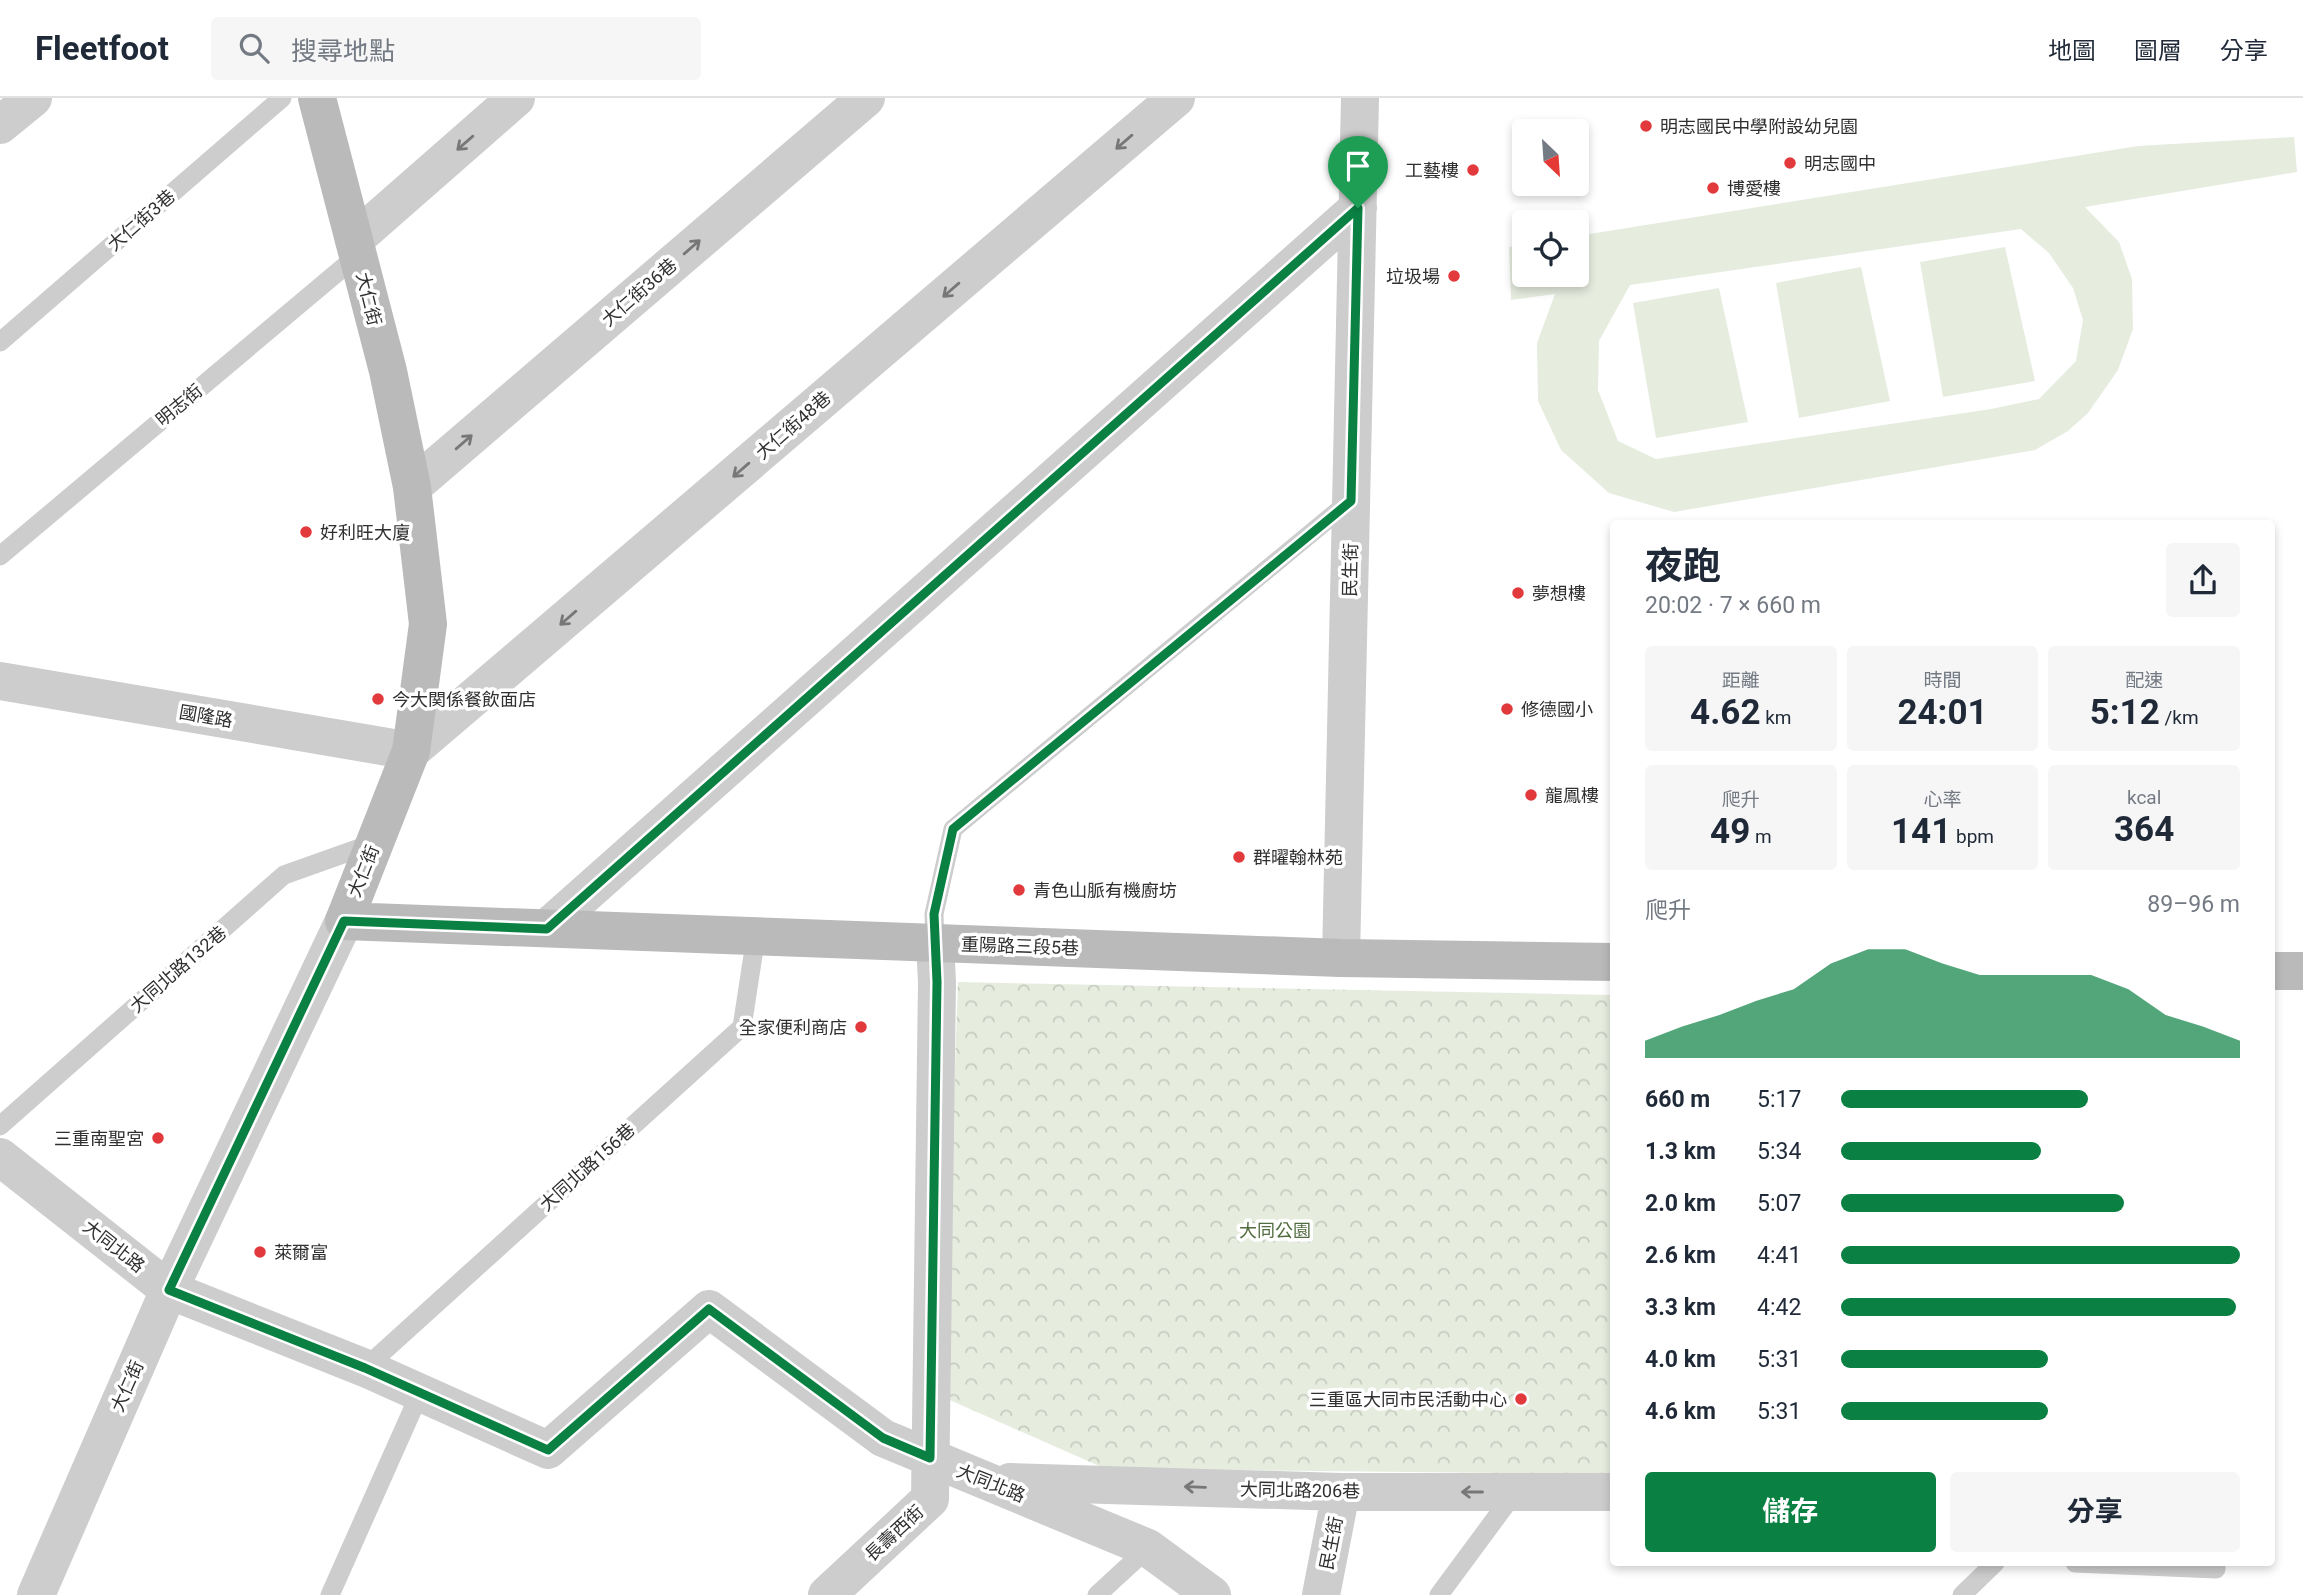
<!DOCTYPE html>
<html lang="zh-TW">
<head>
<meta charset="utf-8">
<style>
  :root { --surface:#fff; --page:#f6f6f7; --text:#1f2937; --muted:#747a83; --line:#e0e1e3; --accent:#0b8043 }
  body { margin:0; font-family:Roboto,"Noto Sans TC",sans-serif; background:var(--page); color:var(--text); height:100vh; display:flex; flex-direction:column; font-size:26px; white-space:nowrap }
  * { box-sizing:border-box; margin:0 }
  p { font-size:23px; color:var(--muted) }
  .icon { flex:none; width:38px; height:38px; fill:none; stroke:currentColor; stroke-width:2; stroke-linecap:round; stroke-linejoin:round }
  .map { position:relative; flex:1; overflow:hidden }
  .sheet { position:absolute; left:1610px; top:422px; width:665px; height:1046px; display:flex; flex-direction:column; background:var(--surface); border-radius:7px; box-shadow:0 4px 10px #0003 }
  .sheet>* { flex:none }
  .needle { width:46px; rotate:155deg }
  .buttons { position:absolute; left:1512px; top:21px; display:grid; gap:14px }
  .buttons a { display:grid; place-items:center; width:77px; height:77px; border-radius:7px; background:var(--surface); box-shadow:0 4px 10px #0003; font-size:35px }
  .pin { position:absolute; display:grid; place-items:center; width:60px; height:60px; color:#fff; margin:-72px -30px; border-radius:50% 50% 50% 0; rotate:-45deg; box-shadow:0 0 7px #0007 }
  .pin .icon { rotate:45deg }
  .round { display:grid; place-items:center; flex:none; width:74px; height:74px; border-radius:7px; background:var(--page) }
  .headline { display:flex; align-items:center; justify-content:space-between; height:119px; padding:0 35px }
  h1 { font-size:38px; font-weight:700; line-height:52px }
  .figures { display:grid; grid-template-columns:repeat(3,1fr); gap:10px; height:119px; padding:7px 35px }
  .figures div { display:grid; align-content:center; border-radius:7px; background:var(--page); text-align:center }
  .figures b { font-size:35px; font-weight:700 }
  .figures small { font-size:19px; font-weight:400 }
  .figures p { font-size:19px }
  .chart { height:196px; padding:14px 35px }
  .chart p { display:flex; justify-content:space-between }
  .chart svg { width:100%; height:126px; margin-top:7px; fill:var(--accent); opacity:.7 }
  .button { display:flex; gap:14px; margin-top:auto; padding:14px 35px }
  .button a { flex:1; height:80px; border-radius:7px; background:var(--accent); color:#fff; font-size:28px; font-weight:700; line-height:80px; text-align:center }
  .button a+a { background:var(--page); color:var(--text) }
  ul { padding:0 35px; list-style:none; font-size:23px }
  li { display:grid; grid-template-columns:112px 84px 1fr; align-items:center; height:52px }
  li i { height:18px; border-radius:9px; background:var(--accent) }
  header { display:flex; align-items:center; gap:42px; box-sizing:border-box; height:98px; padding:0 35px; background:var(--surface); border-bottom:2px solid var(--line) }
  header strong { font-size:33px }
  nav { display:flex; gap:38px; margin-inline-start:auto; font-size:24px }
  .search { width:490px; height:63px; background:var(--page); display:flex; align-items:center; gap:18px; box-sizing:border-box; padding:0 24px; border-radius:7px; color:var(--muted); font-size:26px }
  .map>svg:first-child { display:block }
</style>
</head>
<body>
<header>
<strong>Fleetfoot</strong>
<div class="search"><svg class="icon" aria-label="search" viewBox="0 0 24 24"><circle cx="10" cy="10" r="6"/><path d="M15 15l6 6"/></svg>搜尋地點</div>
<nav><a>地圖</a><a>圖層</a><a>分享</a></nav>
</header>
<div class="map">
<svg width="2303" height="1497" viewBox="0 0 2303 1497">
  <defs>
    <pattern id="park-crowns" width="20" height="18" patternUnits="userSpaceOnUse" patternTransform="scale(1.75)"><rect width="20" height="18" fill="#e6eddf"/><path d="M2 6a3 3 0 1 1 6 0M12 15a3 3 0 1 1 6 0" fill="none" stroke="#c6ccc0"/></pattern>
  </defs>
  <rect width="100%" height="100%" fill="#fff"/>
  <!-- green -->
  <path fill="#e6eddf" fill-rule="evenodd" d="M 2294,39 L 2297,74 L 2085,109 L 2119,144 L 2132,181 L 2133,231 L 2118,272 L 2088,315 L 2068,333 L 2035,352 L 1674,414 L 1609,395 L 1561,352 L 1538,303 L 1537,245 L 1555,196 L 1511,202 L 1509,149 L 1524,147 L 1524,177 L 1577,177 L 1577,138 L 2138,48 ZM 2021,131 L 2049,155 L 2073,190 L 2083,222 L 2076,263 L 2039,301 L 1991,311 L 1656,361 L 1618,343 L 1598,292 L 1599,243 L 1630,187 Z
    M 2005,149 L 2035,283 L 1943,299 L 1920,164 Z
    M 1861,169 L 1890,303 L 1799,320 L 1776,185 Z
    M 1719,190 L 1748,324 L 1656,340 L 1633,205 Z"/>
  <!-- park -->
  <path fill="url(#park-crowns)" d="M 958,884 L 1613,897 L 1613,1376 L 1106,1371 L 943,1299 Z"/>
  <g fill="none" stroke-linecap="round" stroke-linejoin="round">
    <!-- lane -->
    <path stroke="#cdcdcd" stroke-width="19" d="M 0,244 L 282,0
      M 0,458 L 358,157
      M 935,845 L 934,816 L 953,731 L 1350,403
      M 0,1028 L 284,777 L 374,745
      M 365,1270 L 742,929 L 756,838
      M 2075,1465 L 2216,1471 L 2216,1465
      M 330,1497 L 420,1295
      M 1097,1497 L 1148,1450
      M 1439,1497 L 1515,1394
      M 1962,1497 L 1995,1465"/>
    <!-- street -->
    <path stroke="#cdcdcd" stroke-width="38" d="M 0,27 L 33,0
      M 354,142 L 516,0
      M 412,389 L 866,0
      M 0,583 L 411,653 L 1176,0
      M 547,830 L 1358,110
      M 1341,860 L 1360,0
      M 0,1059 L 169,1192 L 365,1270 L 548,1352 L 709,1211 L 883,1340 L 1148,1450 L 1212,1497
      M 1010,1384 L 1341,1394 L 1614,1394
      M 36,1497 L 169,1192 L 344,823
      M 827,1497 L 930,1401 L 937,884 L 935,845
      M 1321,1497 L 1341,1394"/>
    <!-- secondary -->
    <path stroke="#bababa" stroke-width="38" d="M 317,0 L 388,273 L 412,389 L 428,526 L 411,653 L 344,823 L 1341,860 L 1614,864
      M 2272,873 L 2303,873"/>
  </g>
  <!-- one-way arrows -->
  <defs><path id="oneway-shaft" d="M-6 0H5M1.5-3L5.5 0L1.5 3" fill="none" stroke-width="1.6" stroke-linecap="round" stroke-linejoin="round" transform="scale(1.75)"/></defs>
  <g stroke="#777">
    <use href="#oneway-shaft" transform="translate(1124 44) rotate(139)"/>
    <use href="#oneway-shaft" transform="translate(465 45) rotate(139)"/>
    <use href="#oneway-shaft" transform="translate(692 149) rotate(-41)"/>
    <use href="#oneway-shaft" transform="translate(951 192) rotate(139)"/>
    <use href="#oneway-shaft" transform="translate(464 344) rotate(-41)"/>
    <use href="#oneway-shaft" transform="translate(741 372) rotate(139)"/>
    <use href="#oneway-shaft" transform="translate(568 520) rotate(139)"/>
    <use href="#oneway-shaft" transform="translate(1195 1389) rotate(-178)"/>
    <use href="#oneway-shaft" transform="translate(1472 1394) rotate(-180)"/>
  </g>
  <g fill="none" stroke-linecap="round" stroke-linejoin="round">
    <!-- route casing -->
    <g stroke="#fff" stroke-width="14">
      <path id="route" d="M 1358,110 L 1351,403 L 953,731 L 934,816 L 937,884 L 930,1360 L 883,1340 L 709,1211 L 548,1352 L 365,1270 L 169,1192 L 344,823 L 547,831 Z"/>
    </g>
    <!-- route -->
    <use href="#route" stroke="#0b8043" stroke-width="9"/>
  </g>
  <!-- markers -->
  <g fill="#e1393c" stroke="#fff" stroke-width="2.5">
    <circle cx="1646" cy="28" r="7"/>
    <circle cx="1790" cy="65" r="7"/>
    <circle cx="1473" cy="72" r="7"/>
    <circle cx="1713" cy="90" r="7"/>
    <circle cx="1454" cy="178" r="7"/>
    <circle cx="306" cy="434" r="7"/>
    <circle cx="1518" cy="495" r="7"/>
    <circle cx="378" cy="601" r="7"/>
    <circle cx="1507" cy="611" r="7"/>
    <circle cx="1531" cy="697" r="7"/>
    <circle cx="1239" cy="759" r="7"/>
    <circle cx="1019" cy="792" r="7"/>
    <circle cx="861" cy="929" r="7"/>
    <circle cx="158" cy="1040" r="7"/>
    <circle cx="260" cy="1154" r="7"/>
    <circle cx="1521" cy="1301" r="7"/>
  </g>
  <g text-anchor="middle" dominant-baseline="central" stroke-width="7" stroke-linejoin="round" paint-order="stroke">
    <!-- poi labels -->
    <g font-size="18" fill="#303030" stroke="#fff" text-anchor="start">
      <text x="1660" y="28">明志國民中學附設幼兒園</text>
      <text x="1804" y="65">明志國中</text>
      <text x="1459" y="72" text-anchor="end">工藝樓</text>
      <text x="1727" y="90">博愛樓</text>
      <text x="1440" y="178" text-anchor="end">垃圾場</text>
      <text x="320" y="434">好利旺大廈</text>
      <text x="1532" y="495">夢想樓</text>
      <text x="392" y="601">今大関係餐飲面店</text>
      <text x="1521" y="611">修德國小</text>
      <text x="1545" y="697">龍鳳樓</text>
      <text x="1253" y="759">群曜翰林苑</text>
      <text x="1033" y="792">青色山脈有機廚坊</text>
      <text x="847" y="929" text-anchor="end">全家便利商店</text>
      <text x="144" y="1040" text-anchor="end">三重南聖宮</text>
      <text x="274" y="1154">萊爾富</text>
      <text x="1507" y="1301" text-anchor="end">三重區大同市民活動中心</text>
    </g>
    <!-- street labels -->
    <g font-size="18" fill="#303030" stroke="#fff">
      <text transform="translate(141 122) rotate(-41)">大仁街3巷</text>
      <text transform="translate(639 194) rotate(-41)">大仁街36巷</text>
      <text transform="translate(369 201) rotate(76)">大仁街</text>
      <text transform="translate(179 307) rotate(-40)">明志街</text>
      <text transform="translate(793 327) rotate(-41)">大仁街48巷</text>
      <text transform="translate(1350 472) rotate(-89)">民生街</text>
      <text transform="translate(206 618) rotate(10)">國隆路</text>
      <text transform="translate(363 773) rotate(-68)">大仁街</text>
      <text transform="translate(1020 848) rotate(2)">重陽路三段5巷</text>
      <text transform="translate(178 871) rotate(-41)">大同北路132巷</text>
      <text transform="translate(587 1069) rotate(-42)">大同北路156巷</text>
      <text transform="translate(114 1148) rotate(38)">大同北路</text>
      <text transform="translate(127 1288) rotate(-66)">大仁街</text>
      <text transform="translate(991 1385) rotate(22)">大同北路</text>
      <text transform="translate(1300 1392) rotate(1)">大同北路206巷</text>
      <text transform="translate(894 1435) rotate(-43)">長壽西街</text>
      <text transform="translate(1331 1445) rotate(-79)">民生街</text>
    </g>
    <!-- park labels -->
    <g font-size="18" fill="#516c3e" stroke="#fff">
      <text x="1275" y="1132">大同公園</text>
    </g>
  </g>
</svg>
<div class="buttons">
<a><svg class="needle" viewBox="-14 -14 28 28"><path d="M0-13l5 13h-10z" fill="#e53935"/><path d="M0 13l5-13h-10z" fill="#747a83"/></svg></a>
<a><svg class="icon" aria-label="locate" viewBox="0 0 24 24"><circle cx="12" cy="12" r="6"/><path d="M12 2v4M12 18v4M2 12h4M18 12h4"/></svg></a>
</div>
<div class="pin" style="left:1358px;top:110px;background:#1e9e55"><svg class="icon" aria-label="arrive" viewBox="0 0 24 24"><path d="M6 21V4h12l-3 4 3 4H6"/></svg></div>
<section class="sheet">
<div class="headline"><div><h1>夜跑</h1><p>20:02 · 7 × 660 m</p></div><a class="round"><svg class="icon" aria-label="share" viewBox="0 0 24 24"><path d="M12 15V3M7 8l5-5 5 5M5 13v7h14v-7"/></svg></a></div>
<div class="figures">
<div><p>距離</p><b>4.62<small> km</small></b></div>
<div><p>時間</p><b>24:01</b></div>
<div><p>配速</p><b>5:12<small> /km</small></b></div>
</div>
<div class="figures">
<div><p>爬升</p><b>49<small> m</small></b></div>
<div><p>心率</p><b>141<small> bpm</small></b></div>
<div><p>kcal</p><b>364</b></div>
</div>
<div class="chart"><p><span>爬升</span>89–96 m</p>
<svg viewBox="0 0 160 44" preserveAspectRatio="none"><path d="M0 44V38L10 33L20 29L30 24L40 20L50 11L60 6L70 6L80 11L90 15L100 15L110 15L120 15L130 20L140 29L150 33L160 38V44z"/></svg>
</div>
<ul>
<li><b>660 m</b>5:17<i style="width:62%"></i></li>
<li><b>1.3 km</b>5:34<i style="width:50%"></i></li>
<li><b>2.0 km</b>5:07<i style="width:71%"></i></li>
<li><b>2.6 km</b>4:41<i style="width:100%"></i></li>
<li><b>3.3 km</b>4:42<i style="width:99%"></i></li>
<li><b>4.0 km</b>5:31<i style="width:52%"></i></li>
<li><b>4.6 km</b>5:31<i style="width:52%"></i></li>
</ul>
<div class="button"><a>儲存</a><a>分享</a></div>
</section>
</div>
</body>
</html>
